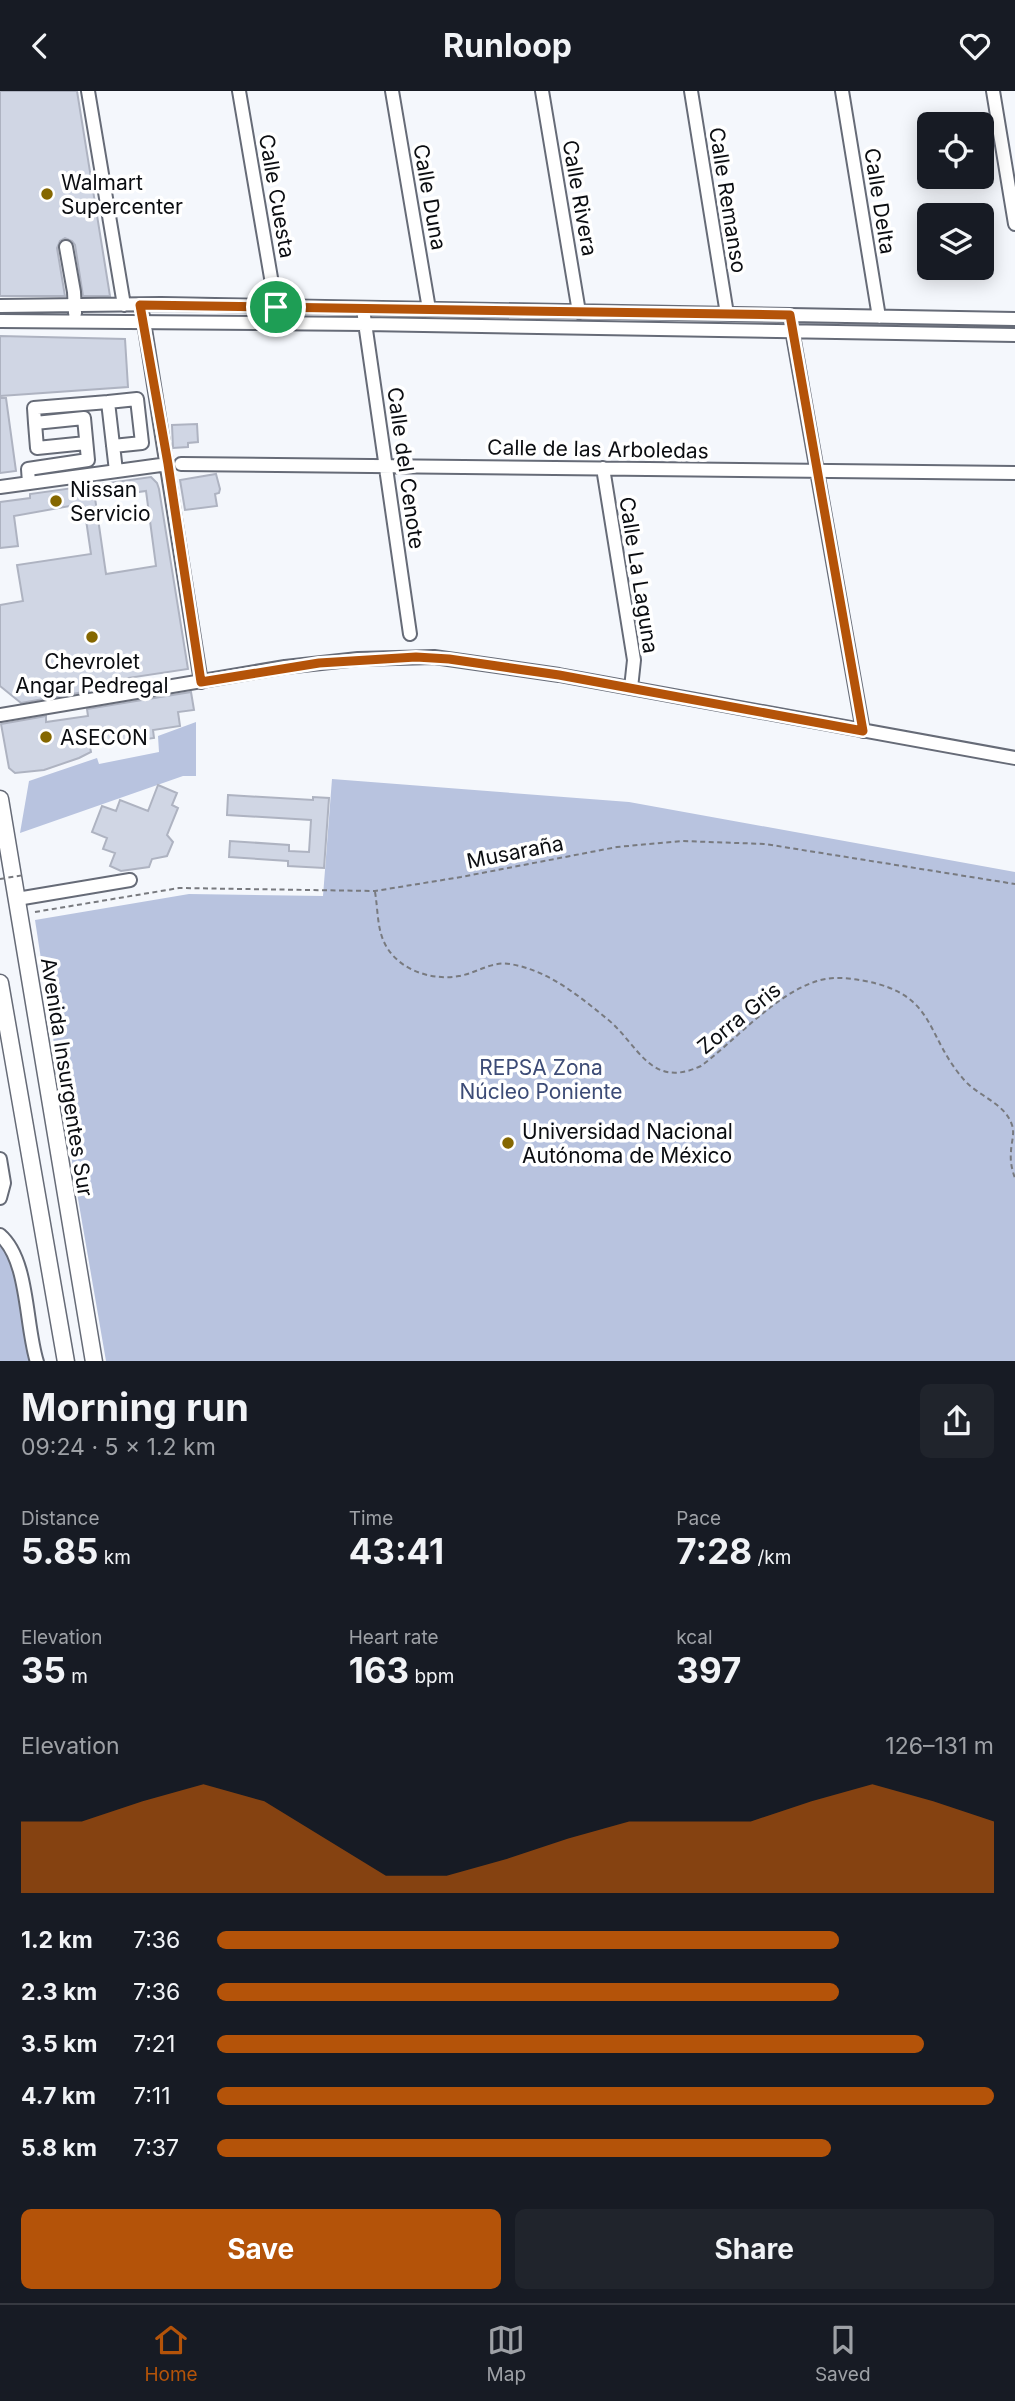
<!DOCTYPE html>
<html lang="en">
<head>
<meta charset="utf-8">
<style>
  :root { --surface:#171b24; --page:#20242c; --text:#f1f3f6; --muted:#9ea1a6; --line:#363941; --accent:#b45309 }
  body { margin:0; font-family:Inter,sans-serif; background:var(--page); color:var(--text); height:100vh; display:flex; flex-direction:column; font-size:26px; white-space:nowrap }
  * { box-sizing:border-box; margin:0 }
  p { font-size:23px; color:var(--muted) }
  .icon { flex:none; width:38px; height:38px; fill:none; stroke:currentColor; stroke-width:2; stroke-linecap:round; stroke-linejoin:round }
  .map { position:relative; height:1270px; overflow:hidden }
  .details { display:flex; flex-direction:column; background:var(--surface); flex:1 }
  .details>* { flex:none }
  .tools { position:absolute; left:917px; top:21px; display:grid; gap:14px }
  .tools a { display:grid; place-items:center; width:77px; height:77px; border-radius:10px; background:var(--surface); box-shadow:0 4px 18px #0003; font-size:35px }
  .pin { position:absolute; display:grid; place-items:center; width:60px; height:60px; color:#fff; margin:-30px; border:4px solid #fff; border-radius:50%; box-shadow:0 2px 7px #0007 }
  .round { display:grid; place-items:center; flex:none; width:74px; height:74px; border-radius:10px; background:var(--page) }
  .head { display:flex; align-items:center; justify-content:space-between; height:119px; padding:0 21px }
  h1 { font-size:38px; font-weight:700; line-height:52px }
  .figures { display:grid; grid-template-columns:repeat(3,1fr); gap:10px; height:119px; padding:7px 21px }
  .figures div { display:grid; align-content:center }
  .figures b { font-size:35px; font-weight:700 }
  .figures small { font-size:19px; font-weight:400 }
  .figures p { font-size:19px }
  .chart { height:196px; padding:14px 21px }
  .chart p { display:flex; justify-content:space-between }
  .chart svg { width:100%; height:126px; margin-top:7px; fill:var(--accent); opacity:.7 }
  .cta { display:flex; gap:14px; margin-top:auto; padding:14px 21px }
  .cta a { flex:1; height:80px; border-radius:10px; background:var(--accent); color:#fff; font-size:28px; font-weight:700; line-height:80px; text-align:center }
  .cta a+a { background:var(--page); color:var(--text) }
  ul { padding:0 21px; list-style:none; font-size:23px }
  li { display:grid; grid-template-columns:112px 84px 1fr; align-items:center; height:52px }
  li i { height:18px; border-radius:9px; background:var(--accent) }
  header { display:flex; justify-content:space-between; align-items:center; height:91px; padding:0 21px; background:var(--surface); font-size:32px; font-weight:700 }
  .dock { display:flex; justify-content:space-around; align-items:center; height:98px; border-top:2px solid var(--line); background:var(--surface); font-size:19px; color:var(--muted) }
  .dock a { display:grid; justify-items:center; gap:4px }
  .dock .current { color:var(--accent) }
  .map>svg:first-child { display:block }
</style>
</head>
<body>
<header><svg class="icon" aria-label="back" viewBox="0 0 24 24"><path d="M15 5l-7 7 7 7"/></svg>Runloop<svg class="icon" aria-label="heart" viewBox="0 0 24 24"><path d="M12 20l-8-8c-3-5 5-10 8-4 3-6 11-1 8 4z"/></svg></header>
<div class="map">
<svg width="1015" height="1271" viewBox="0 0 1015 1271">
  <rect width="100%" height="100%" fill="#f4f7fc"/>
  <!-- green -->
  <path fill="#b8c3df" d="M 196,631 L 196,685 L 183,685 L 20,742 L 29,690 L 97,667 L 99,673 L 159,661 L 158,645 Z
    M 332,688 L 629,711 L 1015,781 L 1015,1270 L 106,1270 L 76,1096 L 35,829 L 189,803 L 323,805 Z
    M 0,1154 L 5,1156 L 17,1183 L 30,1270 L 0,1271 Z"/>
  <!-- building -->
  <path fill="#d0d6e4" stroke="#aeb3c1" stroke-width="2" fill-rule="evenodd" d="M 0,0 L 77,0 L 110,205 L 83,205 L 75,154 L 72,150 L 65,147 L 60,150 L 57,157 L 65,205 L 0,205 Z
    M 0,245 L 125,248 L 128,296 L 0,305 Z
    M 0,307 L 6,307 L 16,380 L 0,382 Z
    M 197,333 L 198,351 L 188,352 L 188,356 L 173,357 L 172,334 Z
    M 216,383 L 220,398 L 219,402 L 215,403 L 217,415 L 185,419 L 180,389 Z
    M 151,386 L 157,392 L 159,398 L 188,578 L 88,593 L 89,600 L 21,612 L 0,595 L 0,514 L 23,510 L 17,474 L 91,463 L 84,415 L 81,413 L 14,425 L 18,455 L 0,457 L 0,411 L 30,407 L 30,403 ZM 146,400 L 156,475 L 106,483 L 95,407 Z
    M 191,601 L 194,619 L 178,621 L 180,635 L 153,639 L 154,647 L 90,656 L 91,661 L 79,667 L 44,679 L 15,682 L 9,677 L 1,633 L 46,625 L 46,631 L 88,625 L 87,618 Z
    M 158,694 L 177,702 L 172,714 L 178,717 L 167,744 L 173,751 L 167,765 L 152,768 L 149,776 L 121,780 L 110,775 L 115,762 L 103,758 L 107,747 L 92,741 L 102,715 L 116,720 L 120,709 L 148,720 Z
    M 228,704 L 313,709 L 313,706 L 329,707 L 324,777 L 288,775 L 288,770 L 229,766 L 230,750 L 289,754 L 289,760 L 309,761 L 311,729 L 227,724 Z"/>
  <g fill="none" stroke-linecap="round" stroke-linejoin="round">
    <!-- minor casing -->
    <g stroke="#666b77" stroke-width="16">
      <path id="minor" d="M 88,0 L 124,214
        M 239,0 L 276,216
        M 392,0 L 429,218
        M 542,0 L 579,221
        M 691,0 L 727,223
        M 842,0 L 879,226
        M 993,0 L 1015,133
        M 66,156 L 74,201 L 75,222
        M 0,215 L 161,213 L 1015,228
        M 143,225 L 201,591
        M 364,225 L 410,543
        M 0,230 L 366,233 L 1015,244
        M 791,233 L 863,640
        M 108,311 L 137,308 L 142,352 L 113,355
        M 35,332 L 37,357 L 86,352
        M 181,373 L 1015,382
        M 603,377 L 634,569 L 631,597
        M 29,392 L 28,378 L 88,369 L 84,327 L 35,332 L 34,317 L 108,311 L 116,380
        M 0,396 L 168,373
        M 0,624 L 285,576 L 358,568 L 434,566 L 559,584 L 1015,667
        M 17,808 L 130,789
        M 0,1068 L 4,1092 L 0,1107
        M 0,1144 C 29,1169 25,1233 37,1271"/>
    </g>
    <!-- major casing -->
    <g stroke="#666b77" stroke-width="19">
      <path id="major" d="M 0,708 L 94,1271
        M 0,892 L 66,1271"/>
    </g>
    <!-- path -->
    <path stroke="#787a7f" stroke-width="2" stroke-dasharray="5 3.5" stroke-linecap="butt" d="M 375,801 C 378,818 377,838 385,853 C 398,879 432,890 459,885 C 477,882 491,870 510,873 C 547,879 578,904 606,927 C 639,953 649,999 701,975 C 737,948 774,904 817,890 C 833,885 849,887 865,890 C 938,904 924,945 966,991 C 981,1006 1005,1013 1012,1034 C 1015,1043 1011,1052 1011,1061 C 1010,1070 1012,1079 1015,1087
      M 35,821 L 179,797 L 375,800 L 461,786 L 617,756 L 682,750 L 765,753 L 1015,793"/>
    <!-- minor -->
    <use href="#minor" stroke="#fff" stroke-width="12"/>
    <!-- major -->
    <use href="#major" stroke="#fff" stroke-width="16"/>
    <!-- path-bridge -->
    <path stroke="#787a7f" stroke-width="2" stroke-dasharray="5 3.5" stroke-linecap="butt" d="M 0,788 L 24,784"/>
  </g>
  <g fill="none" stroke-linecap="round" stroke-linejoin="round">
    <!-- route casing -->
    <g stroke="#fff" stroke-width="14">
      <path id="route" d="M 140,214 L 790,224 L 863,640 L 559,584 L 449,568 L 416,566 L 319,572 L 201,591 L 168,373 Z"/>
    </g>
    <!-- route -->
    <use href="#route" stroke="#b45309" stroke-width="9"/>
  </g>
  <!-- markers -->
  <g fill="#856700" stroke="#fff" stroke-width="2.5">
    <circle cx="47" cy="103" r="7"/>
    <circle cx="56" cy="410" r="7"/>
    <circle cx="92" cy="546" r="7"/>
    <circle cx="46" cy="646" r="7"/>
    <circle cx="508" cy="1052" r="7"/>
  </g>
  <g text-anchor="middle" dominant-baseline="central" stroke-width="7" stroke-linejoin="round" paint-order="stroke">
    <!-- poi labels -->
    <g font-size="21" fill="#0b0d11" stroke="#fff" text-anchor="start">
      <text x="61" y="91">Walmart<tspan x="61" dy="24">Supercenter</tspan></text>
      <text x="70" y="398">Nissan<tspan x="70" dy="24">Servicio</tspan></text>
      <text x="92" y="570" text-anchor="middle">Chevrolet<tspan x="92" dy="24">Angar Pedregal</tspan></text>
      <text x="60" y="646">ASECON</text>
      <text x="522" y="1040">Universidad Nacional<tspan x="522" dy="24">Autónoma de México</tspan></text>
    </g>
    <!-- street labels -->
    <g font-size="21" fill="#0b0d11" stroke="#fff">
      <text transform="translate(277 105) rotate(80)">Calle Cuesta</text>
      <text transform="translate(430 106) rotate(80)">Calle Duna</text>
      <text transform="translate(580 107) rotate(80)">Calle Rivera</text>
      <text transform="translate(728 109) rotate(81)">Calle Remanso</text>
      <text transform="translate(880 110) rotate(81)">Calle Delta</text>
      <text transform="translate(598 358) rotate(1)">Calle de las Arboledas</text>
      <text transform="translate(406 377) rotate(82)">Calle del Cenote</text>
      <text transform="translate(639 484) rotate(81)">Calle La Laguna</text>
      <text transform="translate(515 761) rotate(-11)">Musaraña</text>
      <text transform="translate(739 927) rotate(-39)">Zorra Gris</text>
      <text transform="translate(67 986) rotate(81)">Avenida Insurgentes Sur</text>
    </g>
    <!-- park labels -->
    <g font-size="21" fill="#3c4b76" stroke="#fff">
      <text x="541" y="976">REPSA Zona<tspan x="541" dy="24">Núcleo Poniente</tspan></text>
    </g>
  </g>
</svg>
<div class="tools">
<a><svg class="icon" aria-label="locate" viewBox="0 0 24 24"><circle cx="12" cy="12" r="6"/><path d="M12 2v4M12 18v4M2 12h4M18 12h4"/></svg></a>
<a><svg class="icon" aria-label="layers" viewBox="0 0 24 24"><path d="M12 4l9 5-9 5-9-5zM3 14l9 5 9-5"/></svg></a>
</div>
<div class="pin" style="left:276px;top:216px;background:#1e9e55"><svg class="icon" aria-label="arrive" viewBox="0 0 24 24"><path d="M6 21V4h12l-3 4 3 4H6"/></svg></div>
</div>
<section class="details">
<div class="head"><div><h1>Morning run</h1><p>09:24 · 5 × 1.2 km</p></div><a class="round"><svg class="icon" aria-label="share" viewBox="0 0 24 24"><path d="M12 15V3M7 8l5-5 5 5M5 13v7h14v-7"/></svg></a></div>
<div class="figures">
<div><p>Distance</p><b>5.85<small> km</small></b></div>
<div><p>Time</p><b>43:41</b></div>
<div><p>Pace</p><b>7:28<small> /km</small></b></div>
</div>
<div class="figures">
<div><p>Elevation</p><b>35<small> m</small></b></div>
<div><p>Heart rate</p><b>163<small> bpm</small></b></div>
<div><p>kcal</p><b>397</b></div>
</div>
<div class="chart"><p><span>Elevation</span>126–131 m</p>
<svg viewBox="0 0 160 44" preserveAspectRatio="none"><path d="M0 44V19L10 19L20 12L30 6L40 12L50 25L60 38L70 38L80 32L90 25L100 19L110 19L120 19L130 12L140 6L150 12L160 19V44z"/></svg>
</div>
<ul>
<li><b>1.2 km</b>7:36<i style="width:80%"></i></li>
<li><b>2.3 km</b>7:36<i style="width:80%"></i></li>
<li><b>3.5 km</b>7:21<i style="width:91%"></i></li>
<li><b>4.7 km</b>7:11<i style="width:100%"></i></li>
<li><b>5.8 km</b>7:37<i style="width:79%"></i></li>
</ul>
<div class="cta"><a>Save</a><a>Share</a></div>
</section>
<nav class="dock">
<a class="current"><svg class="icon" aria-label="home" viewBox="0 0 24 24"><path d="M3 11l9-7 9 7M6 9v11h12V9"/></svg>Home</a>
<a><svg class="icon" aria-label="map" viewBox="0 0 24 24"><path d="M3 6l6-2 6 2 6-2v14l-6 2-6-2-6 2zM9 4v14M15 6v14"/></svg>Map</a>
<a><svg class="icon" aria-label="saved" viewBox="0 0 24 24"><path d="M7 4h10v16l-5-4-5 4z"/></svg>Saved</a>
</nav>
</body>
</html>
